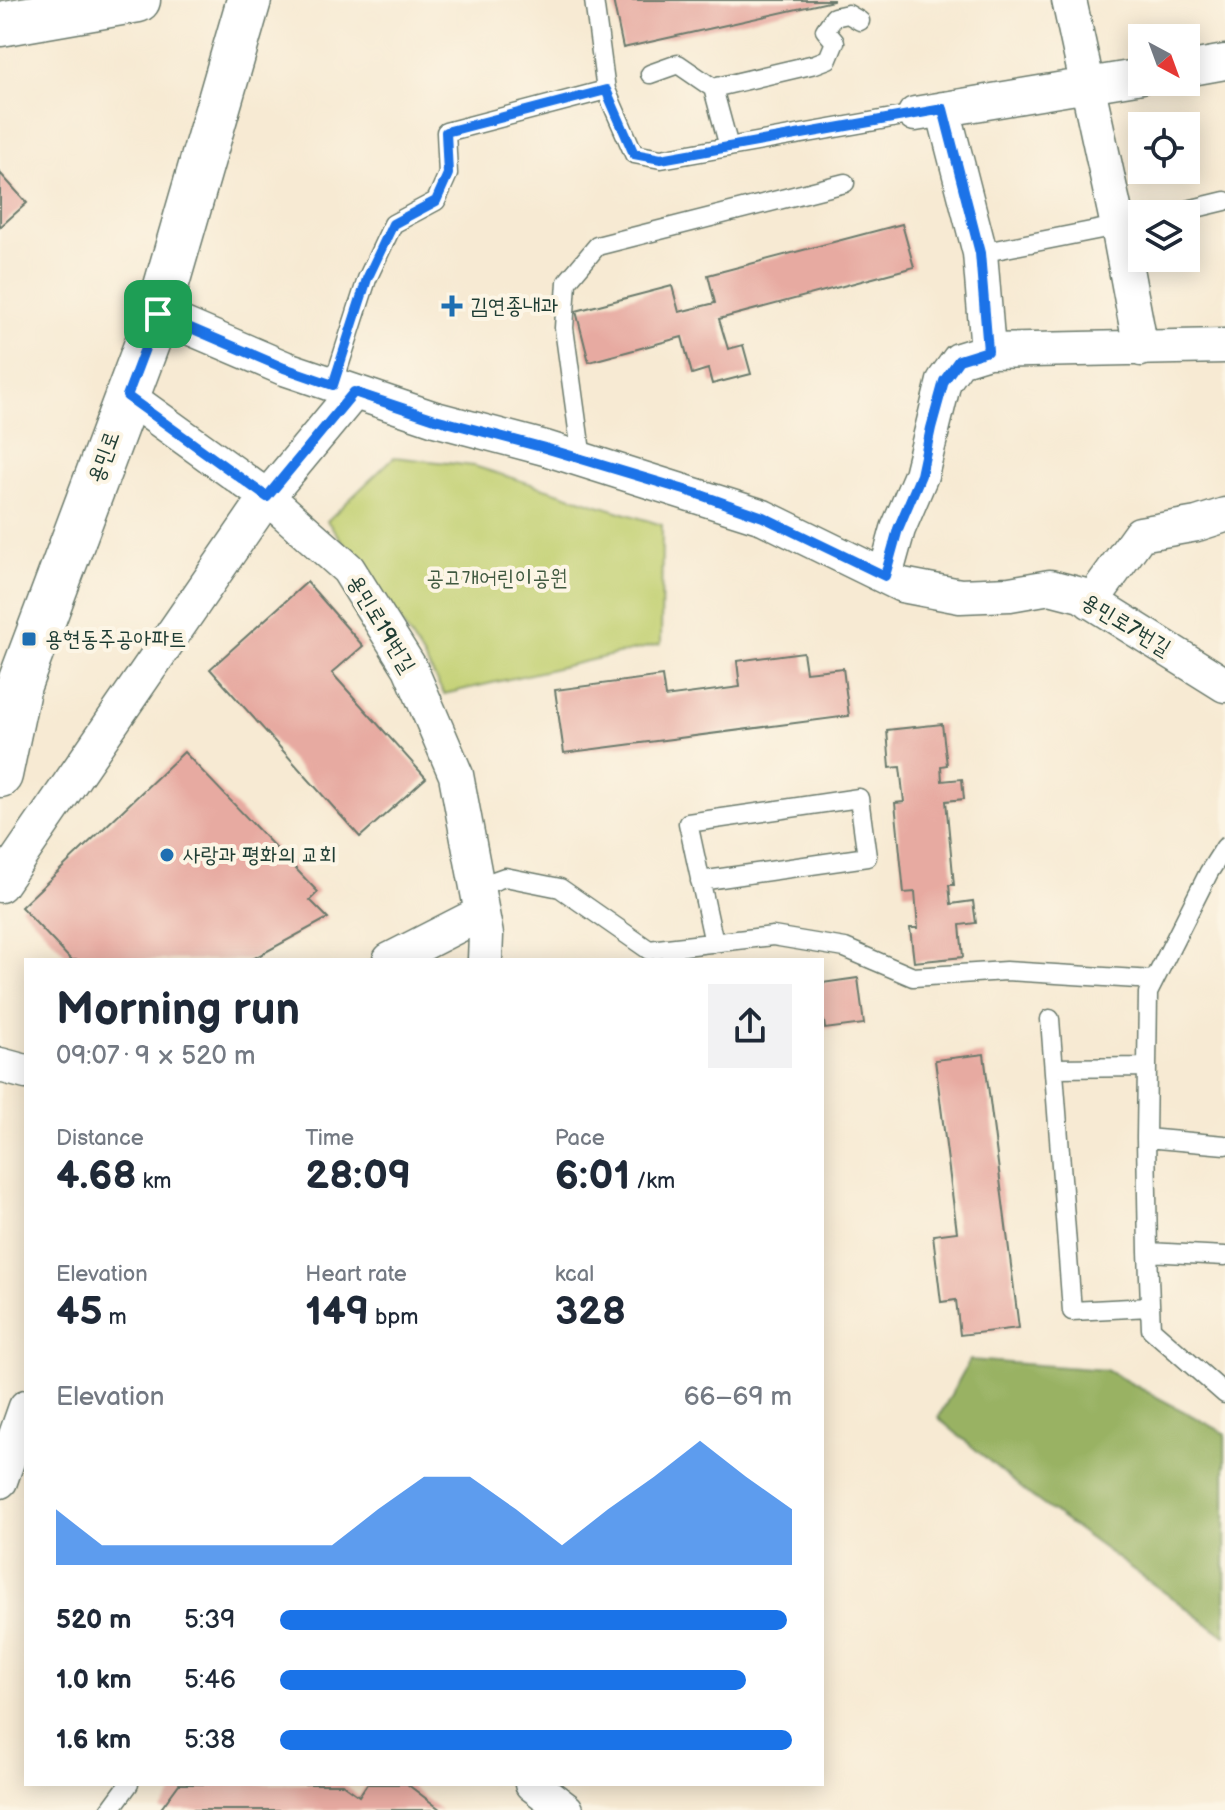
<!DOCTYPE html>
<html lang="en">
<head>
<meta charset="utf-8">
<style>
  :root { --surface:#fff; --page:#f2f2f3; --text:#1f2937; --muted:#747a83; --accent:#1a73e8 }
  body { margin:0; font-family:"Balsamiq Sans","Poor Story",sans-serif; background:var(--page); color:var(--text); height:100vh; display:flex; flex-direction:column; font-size:30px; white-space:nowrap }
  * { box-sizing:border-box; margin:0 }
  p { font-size:26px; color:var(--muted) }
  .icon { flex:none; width:44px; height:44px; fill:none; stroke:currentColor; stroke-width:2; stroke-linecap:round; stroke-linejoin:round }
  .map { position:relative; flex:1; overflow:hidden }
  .panel { position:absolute; left:24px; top:958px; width:800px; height:828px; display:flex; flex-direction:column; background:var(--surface); border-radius:0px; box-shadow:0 4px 20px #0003 }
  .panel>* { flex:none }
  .needle { width:52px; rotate:139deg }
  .buttons { position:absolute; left:1128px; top:24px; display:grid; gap:16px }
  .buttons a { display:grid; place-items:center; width:72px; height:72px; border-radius:0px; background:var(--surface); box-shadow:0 4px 20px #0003; font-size:40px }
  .pin { position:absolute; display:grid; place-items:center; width:68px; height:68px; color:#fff; margin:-34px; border-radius:16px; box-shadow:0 4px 12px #0006 }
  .round { display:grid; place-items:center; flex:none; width:84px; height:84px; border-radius:0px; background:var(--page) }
  .summary { display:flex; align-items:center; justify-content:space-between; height:136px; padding:0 32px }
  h1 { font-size:44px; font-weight:700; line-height:60px }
  .stats { display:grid; grid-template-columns:repeat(3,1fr); gap:12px; height:136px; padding:8px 32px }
  .stats div { display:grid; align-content:center }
  .stats b { font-size:40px; font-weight:700 }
  .stats small { font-size:22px; font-weight:400 }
  .stats p { font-size:22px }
  .chart { height:224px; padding:16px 32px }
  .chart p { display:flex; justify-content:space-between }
  .chart svg { width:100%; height:144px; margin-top:8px; fill:var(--accent); opacity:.7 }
  ul { padding:0 32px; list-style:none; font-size:26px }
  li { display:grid; grid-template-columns:128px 96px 1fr; align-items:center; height:60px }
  li i { height:20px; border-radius:10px; background:var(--accent) }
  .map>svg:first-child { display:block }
</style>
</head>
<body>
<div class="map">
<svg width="1225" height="1810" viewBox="0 0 1225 1810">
  <rect width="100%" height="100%" fill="#fcf5e5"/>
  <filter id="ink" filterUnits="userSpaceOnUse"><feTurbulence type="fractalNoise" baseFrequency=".0125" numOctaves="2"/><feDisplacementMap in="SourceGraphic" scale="16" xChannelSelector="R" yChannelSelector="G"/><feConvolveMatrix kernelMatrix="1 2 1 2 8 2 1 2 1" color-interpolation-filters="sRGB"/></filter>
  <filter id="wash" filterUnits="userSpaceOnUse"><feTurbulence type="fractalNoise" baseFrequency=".006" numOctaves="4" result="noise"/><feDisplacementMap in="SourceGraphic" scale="32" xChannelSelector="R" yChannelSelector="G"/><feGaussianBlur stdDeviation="1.8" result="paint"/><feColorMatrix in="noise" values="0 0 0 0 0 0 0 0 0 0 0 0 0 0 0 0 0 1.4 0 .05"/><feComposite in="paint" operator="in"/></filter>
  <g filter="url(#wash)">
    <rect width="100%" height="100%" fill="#f7ead3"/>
    <!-- green -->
    <path fill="#c2d072" stroke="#708653" stroke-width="2" d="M 394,457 L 474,466 L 662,525 L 661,644 L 444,694 C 411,631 370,577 327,521 Z"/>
    <!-- forest -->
    <path fill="#99b264" stroke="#5c784c" stroke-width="2" d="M 970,1360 L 1106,1370 L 1225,1433 L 1225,1636 L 1031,1496 L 938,1418 Z"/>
    <g id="blocks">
      <!-- building -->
      <path fill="#e7aaa1" d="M 613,0 L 833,0 L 833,1 L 623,48 Z
        M 0,173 L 27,203 L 0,227 Z
        M 902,224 L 914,267 L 719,319 L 728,349 L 743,345 L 751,374 L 712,384 L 708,369 L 692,374 L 682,337 L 589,362 L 576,311 L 672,286 L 679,312 L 715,303 L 708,275 Z
        M 307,582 L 363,646 L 332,673 L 426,778 L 360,837 L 210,669 Z
        M 803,652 L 806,672 L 843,668 L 849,716 L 564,753 L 555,690 L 662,676 L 665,697 L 740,687 L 737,661 Z
        M 942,724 L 947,765 L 941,766 L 942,781 L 962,779 L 964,799 L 946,801 L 954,885 L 949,885 L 951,904 L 973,901 L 976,923 L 960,925 L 963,957 L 914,962 L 910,928 L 918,928 L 915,892 L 904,893 L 895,803 L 904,802 L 900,767 L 890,768 L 887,730 Z
        M 184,752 L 318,892 L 310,900 L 328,918 L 251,960 L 71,960 L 21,907 Z
        M 858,978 L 864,1024 L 825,1029 L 824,1021 L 822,1021 L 822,983 Z
        M 984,1054 L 1019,1328 L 960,1335 L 956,1300 L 941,1302 L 933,1235 L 957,1232 L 935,1060 Z
        M 179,1784 L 342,1784 L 359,1796 L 367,1784 L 407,1784 L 441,1810 L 160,1810 Z"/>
    </g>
  </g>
  <g filter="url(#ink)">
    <use href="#blocks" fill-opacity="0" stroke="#6b7a6c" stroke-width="2"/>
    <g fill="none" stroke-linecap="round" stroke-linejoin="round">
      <!-- service casing -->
      <g stroke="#6b7a6c" stroke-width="21">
        <path id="service" d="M 650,74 L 678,64 L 713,88 L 815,64 L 828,59 L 835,42 L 825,30 L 834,17 L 848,14 L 860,21
          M 713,88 L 729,147
          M 606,90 L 634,154 L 661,159 L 915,114
          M 1171,214 L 1225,201
          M 980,253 L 1142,221
          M 333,385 L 367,279 L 393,224 L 436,201 L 448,174 L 446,132 L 606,90 L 594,0
          M 582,459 L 564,328 L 567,282 L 597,246 L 845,183
          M 1225,847 L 1209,872 L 1148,993 L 1146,1138 L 1225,1145
          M 700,881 L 867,857 L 859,798 L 688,823 L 714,943
          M 477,887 L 505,877 L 560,888 L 649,950 L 773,936 L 845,948 L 913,977 L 1006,971 L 1154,980
          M 1050,1019 L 1072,1311 L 1150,1307
          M 1055,1068 L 1147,1067
          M 1146,1138 L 1148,1252 L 1225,1256
          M 1148,1252 L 1151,1329 L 1225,1394
          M 110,1810 L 129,1784"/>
      </g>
      <!-- minor casing -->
      <g stroke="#6b7a6c" stroke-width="37">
        <path id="minor" d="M 1069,0 L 1118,226 L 1141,349
          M 1186,69 L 1225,62
          M 915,114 L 1142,76
          M 158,314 L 284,368 L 435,419 L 545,448 L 763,517 L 902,585 L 960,596 L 1010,594 L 1050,587 L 1081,595 L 1225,685
          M 988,351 L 1225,346
          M 127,396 L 267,497 L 354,392
          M 885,576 L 898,529 L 921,475 L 944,381 L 959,360 L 988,351 L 980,253 L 943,109
          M 1091,602 L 1140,534 L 1197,524 L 1225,515
          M 0,885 L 267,497 L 348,569 L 410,668 L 456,775 L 486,935 L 485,960
          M 390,960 L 482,913
          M 0,1065 L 26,1072
          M 0,1481 L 26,1407
          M 532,1784 L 566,1810"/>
      </g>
      <!-- tertiary casing -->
      <g stroke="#6b7a6c" stroke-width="47">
        <path id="tertiary" d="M 0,775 L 19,685 L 158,314 L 249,0"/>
      </g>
      <!-- primary casing -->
      <g stroke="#6b7a6c" stroke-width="47">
        <path id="primary" d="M 0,24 L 138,0"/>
      </g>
      <!-- service -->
      <use href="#service" stroke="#fff" stroke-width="18"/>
      <!-- minor -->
      <use href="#minor" stroke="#fff" stroke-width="34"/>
      <!-- tertiary -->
      <use href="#tertiary" stroke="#fff" stroke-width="44"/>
      <!-- primary -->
      <use href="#primary" stroke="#fff" stroke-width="44"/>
    </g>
  </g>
  <g fill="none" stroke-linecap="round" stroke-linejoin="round" filter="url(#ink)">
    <!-- route casing -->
    <g stroke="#fff" stroke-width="16">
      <path id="route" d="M 606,90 L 634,154 L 661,159 L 943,109 L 980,253 L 988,351 L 959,360 L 944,381 L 931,428 L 921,475 L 898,529 L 885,576 L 763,517 L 698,494 L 545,448 L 435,419 L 354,392 L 267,497 L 127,396 L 158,314 L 284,368 L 333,385 L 367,279 L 393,224 L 436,201 L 448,174 L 446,132 Z"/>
    </g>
    <!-- route -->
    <use href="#route" stroke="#1a73e8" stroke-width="10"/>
  </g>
  <!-- markers -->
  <g fill="#1f6fb2" stroke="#fcf5e5" stroke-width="3">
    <path d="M448 294h8v8h8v8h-8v8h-8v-8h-8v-8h8z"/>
    <rect x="21" y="631" width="16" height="16" rx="4"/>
    <circle cx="167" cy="855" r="8"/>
  </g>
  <g text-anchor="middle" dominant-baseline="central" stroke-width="8" stroke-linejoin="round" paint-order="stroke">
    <!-- poi labels -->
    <g font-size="22" fill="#1f3d34" stroke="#fcf5e5" text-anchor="start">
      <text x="470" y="306">김연종내과</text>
      <text x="45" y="639">용현동주공아파트</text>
      <text x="183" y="855">사랑과 평화의 교회</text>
    </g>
    <!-- street labels -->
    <g font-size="22" fill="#1f3d34" stroke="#fcf5e5">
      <text transform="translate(104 457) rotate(-70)">용민로</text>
      <text transform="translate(381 624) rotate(59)">용민로19번길</text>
      <text transform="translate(1126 625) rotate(31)">용민로7번길</text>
    </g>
    <!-- park labels -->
    <g font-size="22" fill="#405a40" stroke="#fcf5e5">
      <text x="497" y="578">공고개어린이공원</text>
    </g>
  </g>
</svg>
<div class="buttons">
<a><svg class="needle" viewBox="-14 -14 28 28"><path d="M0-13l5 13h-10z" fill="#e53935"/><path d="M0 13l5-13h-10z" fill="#747a83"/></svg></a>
<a><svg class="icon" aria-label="locate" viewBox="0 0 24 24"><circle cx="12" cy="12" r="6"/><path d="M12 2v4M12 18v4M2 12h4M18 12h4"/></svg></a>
<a><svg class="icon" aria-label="layers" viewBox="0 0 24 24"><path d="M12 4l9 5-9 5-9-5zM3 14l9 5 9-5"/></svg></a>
</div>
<div class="pin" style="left:158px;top:314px;background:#1e9e55"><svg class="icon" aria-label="arrive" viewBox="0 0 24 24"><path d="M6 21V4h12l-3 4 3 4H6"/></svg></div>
<section class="panel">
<div class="summary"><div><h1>Morning run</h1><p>09:07 · 9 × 520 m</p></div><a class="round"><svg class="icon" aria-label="share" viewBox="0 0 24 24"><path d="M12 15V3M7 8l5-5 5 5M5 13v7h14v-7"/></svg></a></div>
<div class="stats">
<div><p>Distance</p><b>4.68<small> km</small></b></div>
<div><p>Time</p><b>28:09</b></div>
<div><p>Pace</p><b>6:01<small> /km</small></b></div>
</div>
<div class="stats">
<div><p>Elevation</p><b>45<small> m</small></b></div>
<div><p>Heart rate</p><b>149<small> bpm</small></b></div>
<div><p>kcal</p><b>328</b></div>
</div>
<div class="chart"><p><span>Elevation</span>66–69 m</p>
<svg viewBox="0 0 160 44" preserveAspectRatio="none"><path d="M0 44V27L10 38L20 38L30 38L40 38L50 38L60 38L70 27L80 17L90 17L100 27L110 38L120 27L130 17L140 6L150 17L160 27V44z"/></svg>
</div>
<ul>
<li><b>520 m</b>5:39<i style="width:99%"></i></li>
<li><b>1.0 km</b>5:46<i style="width:91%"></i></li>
<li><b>1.6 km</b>5:38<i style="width:100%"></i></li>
</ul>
</section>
</div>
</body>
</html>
